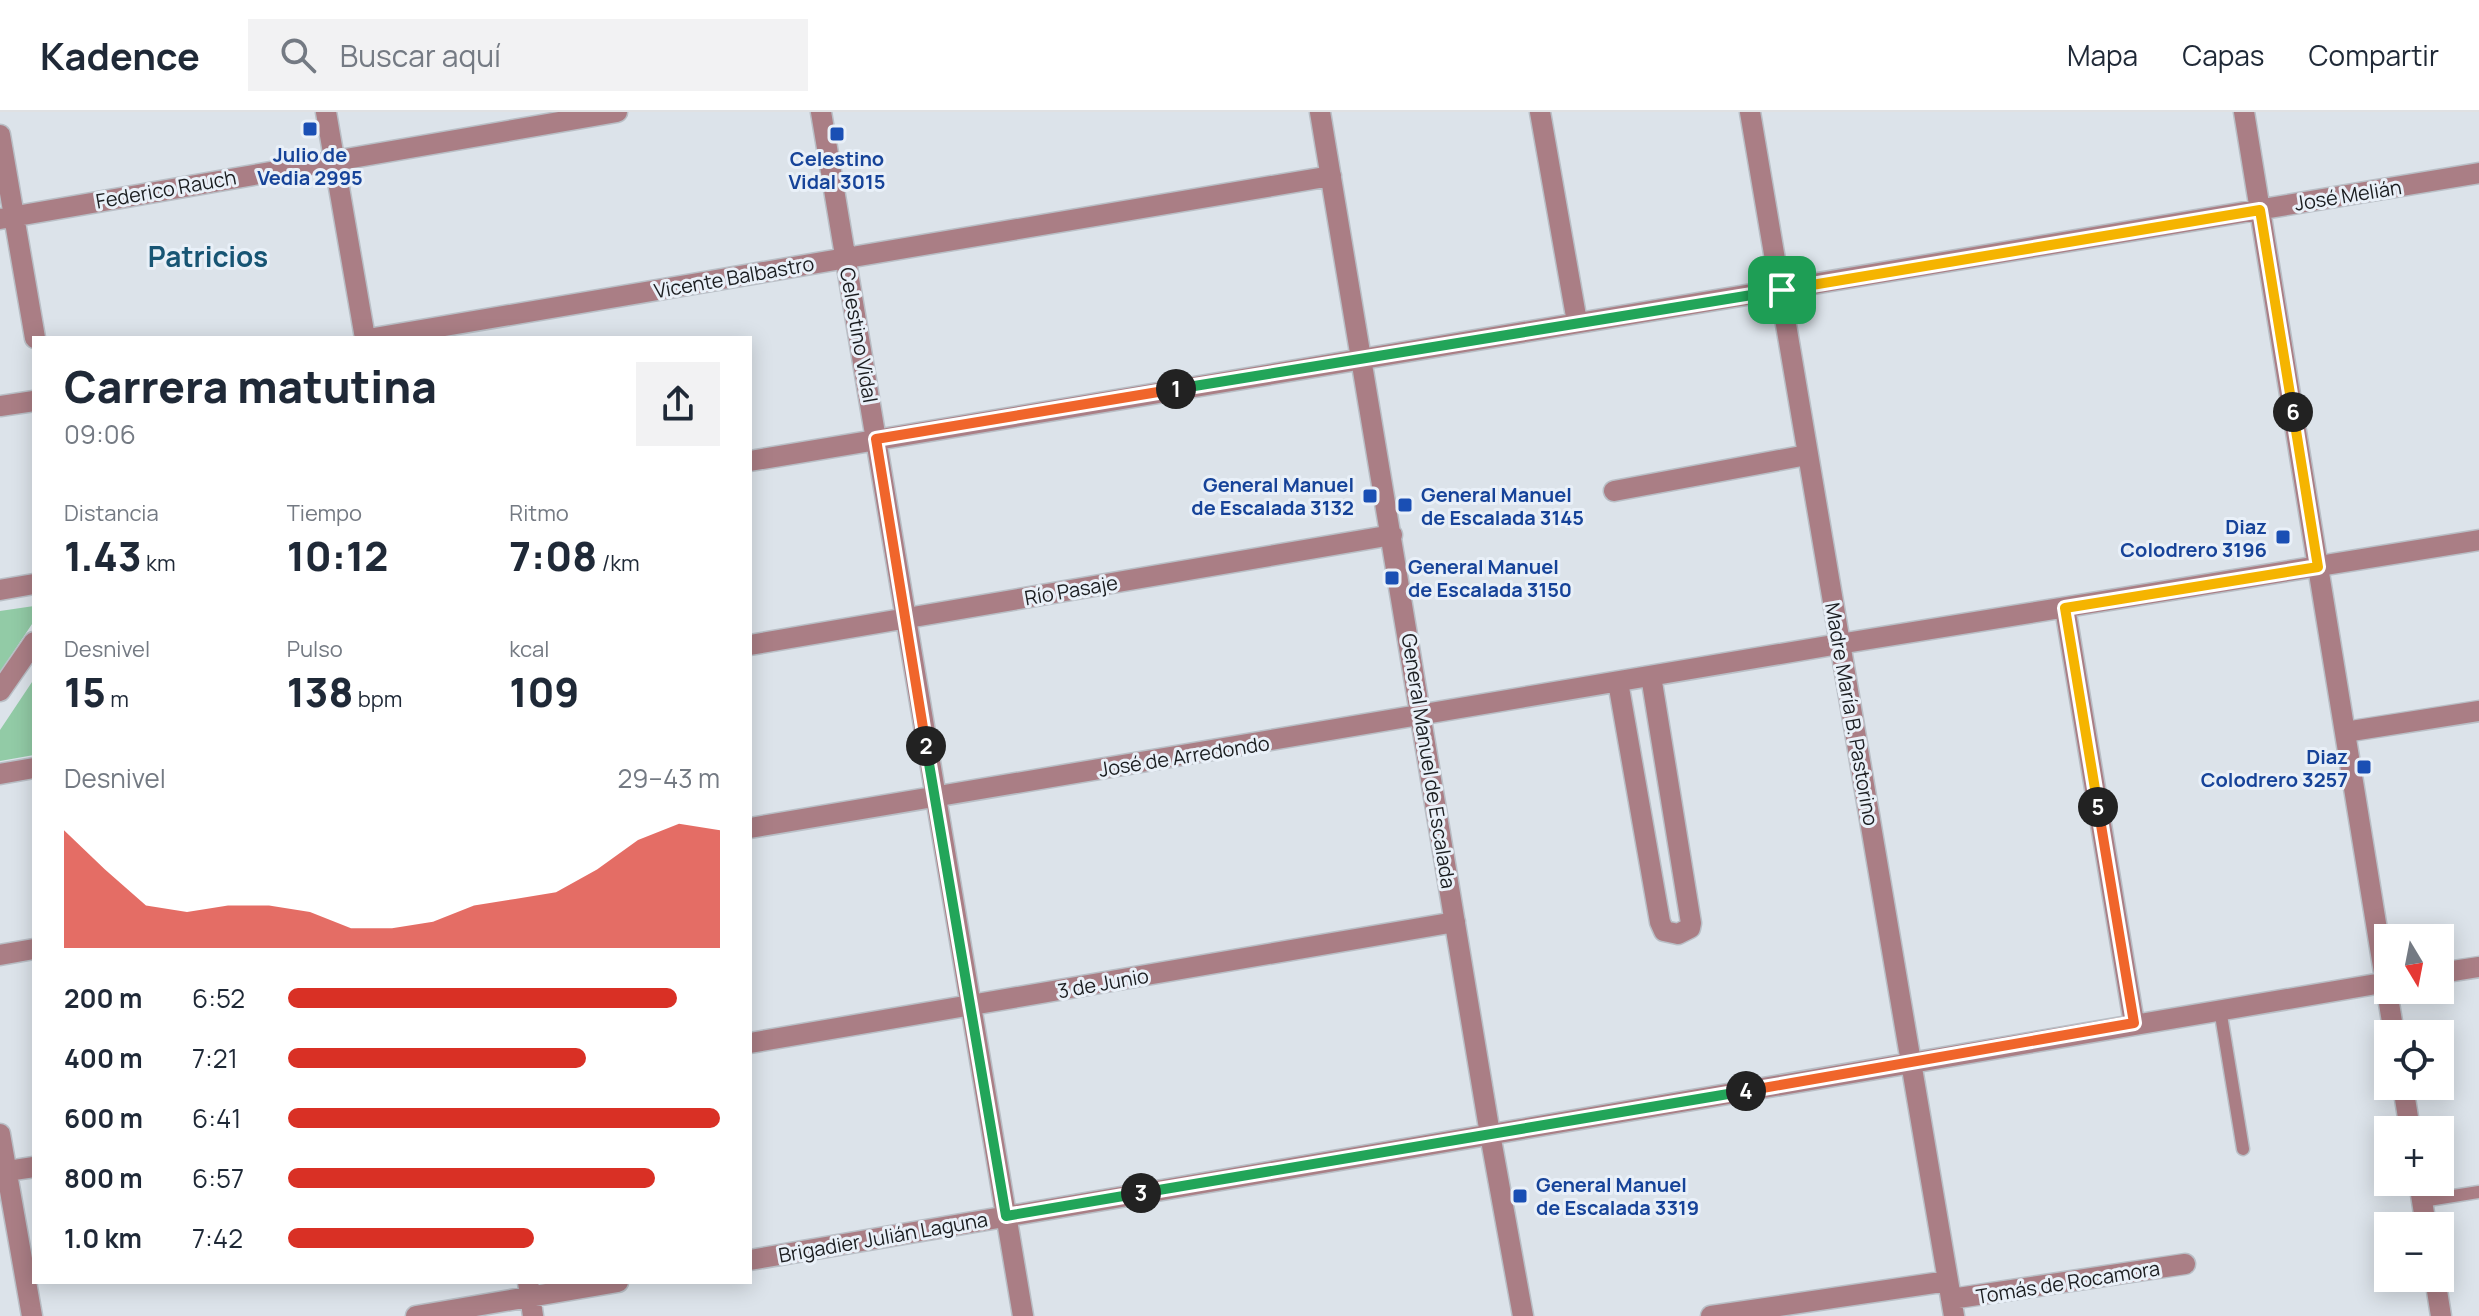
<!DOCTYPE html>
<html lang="es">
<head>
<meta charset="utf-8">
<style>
  :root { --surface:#fff; --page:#f2f2f3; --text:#1f2937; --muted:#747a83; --line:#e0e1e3; --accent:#d93025 }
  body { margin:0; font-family:Manrope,sans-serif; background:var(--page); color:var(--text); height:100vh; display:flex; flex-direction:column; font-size:30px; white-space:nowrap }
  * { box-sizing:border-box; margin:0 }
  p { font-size:26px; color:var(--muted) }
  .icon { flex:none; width:44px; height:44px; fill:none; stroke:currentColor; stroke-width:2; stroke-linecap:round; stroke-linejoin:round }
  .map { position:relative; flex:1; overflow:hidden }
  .sheet { position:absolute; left:32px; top:224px; width:720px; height:948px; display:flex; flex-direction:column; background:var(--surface); border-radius:0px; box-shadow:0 4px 20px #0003 }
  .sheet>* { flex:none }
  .needle { width:52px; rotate:170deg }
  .buttons { position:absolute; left:2374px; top:812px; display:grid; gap:16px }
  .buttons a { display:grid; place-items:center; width:80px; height:80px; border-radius:0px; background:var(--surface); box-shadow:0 4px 20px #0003; font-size:40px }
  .pin { position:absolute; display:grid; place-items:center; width:68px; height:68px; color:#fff; margin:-34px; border-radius:16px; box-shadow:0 4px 12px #0006 }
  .km { position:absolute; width:40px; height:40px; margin:-20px; border-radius:50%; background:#222; color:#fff; font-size:22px; line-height:40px; text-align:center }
  .round { display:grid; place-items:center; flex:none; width:84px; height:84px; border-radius:0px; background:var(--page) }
  .head { display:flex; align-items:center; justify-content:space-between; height:136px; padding:0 32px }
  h1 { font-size:44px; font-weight:800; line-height:60px }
  .stats { display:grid; grid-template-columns:repeat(3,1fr); gap:12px; height:136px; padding:8px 32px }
  .stats div { display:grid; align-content:center }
  .stats b { font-size:40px; font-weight:800 }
  .stats small { font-size:22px; font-weight:400 }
  .stats p { font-size:22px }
  .chart { height:224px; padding:16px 32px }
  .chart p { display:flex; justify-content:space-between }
  .chart svg { width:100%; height:144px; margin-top:8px; fill:var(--accent); opacity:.7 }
  ul { padding:0 32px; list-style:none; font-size:26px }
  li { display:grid; grid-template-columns:128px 96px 1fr; align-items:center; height:60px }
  li i { height:20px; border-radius:10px; background:var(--accent) }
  header { display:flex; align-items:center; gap:48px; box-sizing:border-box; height:112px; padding:0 40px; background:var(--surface); border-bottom:2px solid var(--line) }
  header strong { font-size:38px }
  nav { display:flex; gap:44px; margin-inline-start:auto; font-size:28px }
  .search { width:560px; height:72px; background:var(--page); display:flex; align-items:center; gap:20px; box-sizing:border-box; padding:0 28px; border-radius:0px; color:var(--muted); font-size:30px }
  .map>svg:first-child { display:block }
</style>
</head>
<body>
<header>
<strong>Kadence</strong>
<div class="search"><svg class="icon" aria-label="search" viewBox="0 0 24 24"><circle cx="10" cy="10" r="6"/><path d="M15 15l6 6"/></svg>Buscar aquí</div>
<nav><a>Mapa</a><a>Capas</a><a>Compartir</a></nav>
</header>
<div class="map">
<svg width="2479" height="1204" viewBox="0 0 2479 1204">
  <rect width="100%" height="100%" fill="#dce3ea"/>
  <!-- green -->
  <path fill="#92cba6" d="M 34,494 L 34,509 L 0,560 L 0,499 Z
    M 34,567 L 34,643 L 0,649 L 0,618 Z"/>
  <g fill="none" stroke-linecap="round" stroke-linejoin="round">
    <!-- lane casing -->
    <g stroke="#b9bfc6" stroke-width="15">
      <path id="lane" d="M 2220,897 L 2243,1037
        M 2422,1089 L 2479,1080"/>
    </g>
    <!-- street casing -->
    <g stroke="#b9bfc6" stroke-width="23">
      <path id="street" d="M 326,0 L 365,226
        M 821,0 L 1023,1204
        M 1320,0 L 1490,1022 L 1523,1204
        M 1540,0 L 1577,210
        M 1750,0 L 1954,1204
        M 2244,0 L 2394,922
        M 0,23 L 35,226
        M 0,107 L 617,0
        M 374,226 L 1331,64
        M 0,294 L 34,289
        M 750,349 L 2479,61
        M 1614,379 L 1807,343
        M 0,478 L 34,472
        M 2065,496 L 2134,911
        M 750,533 L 1392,423
        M 1618,570 L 1660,810 L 1664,819 L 1678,822 L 1690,816 L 1691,811 L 1651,564
        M 0,579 L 34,530
        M 2345,620 L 2479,599
        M 0,662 L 34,656
        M 750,716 L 1839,532 L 2479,428
        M 0,843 L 34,837
        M 2440,861 L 2479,855
        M 750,931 L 1455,810
        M 2403,974 L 2410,1018
        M 0,1022 L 32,1204
        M 0,1060 L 34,1055
        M 2419,1070 L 2426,1114
        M 750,1148 L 2388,870
        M 2435,1166 L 2441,1204
        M 528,1170 L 533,1204
        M 1951,1187 L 2185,1152
        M 416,1204 L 618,1170
        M 1711,1204 L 1948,1169"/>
    </g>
    <!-- lane -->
    <use href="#lane" stroke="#aa7e85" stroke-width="12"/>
    <!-- street -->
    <use href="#street" stroke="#aa7e85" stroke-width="20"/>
  </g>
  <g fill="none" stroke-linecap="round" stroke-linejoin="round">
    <!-- split-1 casing -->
    <g stroke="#fff" stroke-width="16">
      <path id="split-1" d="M 1176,277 L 1782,178"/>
    </g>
    <!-- split-2 casing -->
    <g stroke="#fff" stroke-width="16">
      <path id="split-2" d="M 926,634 L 876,327 L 1176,277"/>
    </g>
    <!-- split-3 casing -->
    <g stroke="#fff" stroke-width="16">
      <path id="split-3" d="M 926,634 L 1006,1104 L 1141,1081"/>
    </g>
    <!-- split-4 casing -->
    <g stroke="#fff" stroke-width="16">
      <path id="split-4" d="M 1141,1081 L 1746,979"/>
    </g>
    <!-- split-5 casing -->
    <g stroke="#fff" stroke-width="16">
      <path id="split-5" d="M 1746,979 L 2134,911 L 2098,695"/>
    </g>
    <!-- split-6 casing -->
    <g stroke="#fff" stroke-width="16">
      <path id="split-6" d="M 2098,695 L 2065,496 L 2318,455 L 2293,300"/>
    </g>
    <!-- split-7 casing -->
    <g stroke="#fff" stroke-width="16">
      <path id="split-7" d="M 1782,178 L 2260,98 L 2293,300"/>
    </g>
    <!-- split-1 -->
    <use href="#split-1" stroke="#22a559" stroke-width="10"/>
    <!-- split-2 -->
    <use href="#split-2" stroke="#f0652b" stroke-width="10"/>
    <!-- split-3 -->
    <use href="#split-3" stroke="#22a559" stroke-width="10"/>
    <!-- split-4 -->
    <use href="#split-4" stroke="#22a559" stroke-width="10"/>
    <!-- split-5 -->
    <use href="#split-5" stroke="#f0652b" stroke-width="10"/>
    <!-- split-6 -->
    <use href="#split-6" stroke="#f5b400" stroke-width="10"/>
    <!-- split-7 -->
    <use href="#split-7" stroke="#f5b400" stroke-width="10"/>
  </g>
  <!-- markers -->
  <g fill="#1a4fb4" stroke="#e9f0f8" stroke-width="3">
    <rect x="302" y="9" width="16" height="16" rx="4"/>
    <rect x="829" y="14" width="16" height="16" rx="4"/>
    <rect x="1362" y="376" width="16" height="16" rx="4"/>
    <rect x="1397" y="385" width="16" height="16" rx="4"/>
    <rect x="2275" y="417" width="16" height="16" rx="4"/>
    <rect x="1384" y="458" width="16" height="16" rx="4"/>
    <rect x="2356" y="647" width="16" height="16" rx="4"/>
    <rect x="1512" y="1076" width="16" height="16" rx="4"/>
  </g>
  <g text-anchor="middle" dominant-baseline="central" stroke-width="6" stroke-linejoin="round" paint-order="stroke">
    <!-- transit labels -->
    <g font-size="20" font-weight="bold" fill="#164399" stroke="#e9f0f8" text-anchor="end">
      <text x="310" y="42" text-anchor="middle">Julio de<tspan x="310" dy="23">Vedia 2995</tspan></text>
      <text x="837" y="46" text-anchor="middle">Celestino<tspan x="837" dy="23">Vidal 3015</tspan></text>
      <text x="1354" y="372">General Manuel<tspan x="1354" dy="23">de Escalada 3132</tspan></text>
      <text x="1421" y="382" text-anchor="start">General Manuel<tspan x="1421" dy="23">de Escalada 3145</tspan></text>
      <text x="2267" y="414">Diaz<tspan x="2267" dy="23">Colodrero 3196</tspan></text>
      <text x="1408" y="454" text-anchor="start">General Manuel<tspan x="1408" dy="23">de Escalada 3150</tspan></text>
      <text x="2348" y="644">Diaz<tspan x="2348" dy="23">Colodrero 3257</tspan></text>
      <text x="1536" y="1072" text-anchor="start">General Manuel<tspan x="1536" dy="23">de Escalada 3319</tspan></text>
    </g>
    <!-- street labels -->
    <g font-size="20" fill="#1b1d20" stroke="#e9f0f8">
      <text transform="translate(166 77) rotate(-10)">Federico Rauch</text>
      <text transform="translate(2348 83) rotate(-9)">José Melián</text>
      <text transform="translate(734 165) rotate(-10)">Vicente Balbastro</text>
      <text transform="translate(859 223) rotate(80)">Celestino Vidal</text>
      <text transform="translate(1071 478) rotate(-10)">Río Pasaje</text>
      <text transform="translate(1852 602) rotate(80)">Madre María B. Pastorino</text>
      <text transform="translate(1184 644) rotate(-9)">José de Arredondo</text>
      <text transform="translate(1429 649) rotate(81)">General Manuel de Escalada</text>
      <text transform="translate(1103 871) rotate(-10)">3 de Junio</text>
      <text transform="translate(883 1125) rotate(-10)">Brigadier Julián Laguna</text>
      <text transform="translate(2068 1170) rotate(-9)">Tomás de Rocamora</text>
    </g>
    <!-- district labels -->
    <g font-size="28" font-weight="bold" fill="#175574" stroke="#e9f0f8">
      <text x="208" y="144">Patricios</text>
    </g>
  </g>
</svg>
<div class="buttons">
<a><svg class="needle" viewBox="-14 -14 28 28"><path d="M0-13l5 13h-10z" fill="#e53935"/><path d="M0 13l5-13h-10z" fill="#747a83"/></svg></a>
<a><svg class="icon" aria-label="locate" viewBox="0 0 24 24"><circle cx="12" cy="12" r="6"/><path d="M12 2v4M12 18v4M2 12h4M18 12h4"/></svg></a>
<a>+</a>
<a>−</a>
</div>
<div class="pin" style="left:1782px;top:178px;background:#1e9e55"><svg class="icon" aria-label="arrive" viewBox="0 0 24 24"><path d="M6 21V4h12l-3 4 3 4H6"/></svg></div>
<b class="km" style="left:1176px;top:277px">1</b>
<b class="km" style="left:926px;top:634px">2</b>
<b class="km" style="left:1141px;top:1081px">3</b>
<b class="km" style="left:1746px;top:979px">4</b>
<b class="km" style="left:2098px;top:695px">5</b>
<b class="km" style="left:2293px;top:300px">6</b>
<section class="sheet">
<div class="head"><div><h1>Carrera matutina</h1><p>09:06</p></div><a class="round"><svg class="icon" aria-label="share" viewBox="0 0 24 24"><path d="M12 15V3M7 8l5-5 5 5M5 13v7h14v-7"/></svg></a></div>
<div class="stats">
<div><p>Distancia</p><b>1.43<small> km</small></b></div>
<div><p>Tiempo</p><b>10:12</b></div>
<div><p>Ritmo</p><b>7:08<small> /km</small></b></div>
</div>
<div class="stats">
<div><p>Desnivel</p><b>15<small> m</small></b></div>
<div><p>Pulso</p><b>138<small> bpm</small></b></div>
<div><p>kcal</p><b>109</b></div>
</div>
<div class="chart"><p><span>Desnivel</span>29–43 m</p>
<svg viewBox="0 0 160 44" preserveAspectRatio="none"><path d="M0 44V8L10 20L20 31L30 33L40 31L50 31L60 33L70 38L80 38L90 36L100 31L110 29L120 27L130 20L140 11L150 6L160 8V44z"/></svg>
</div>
<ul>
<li><b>200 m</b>6:52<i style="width:90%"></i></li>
<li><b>400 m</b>7:21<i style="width:69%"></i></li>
<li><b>600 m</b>6:41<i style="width:100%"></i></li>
<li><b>800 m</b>6:57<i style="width:85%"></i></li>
<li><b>1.0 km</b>7:42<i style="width:57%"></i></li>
</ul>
</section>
</div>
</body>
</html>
